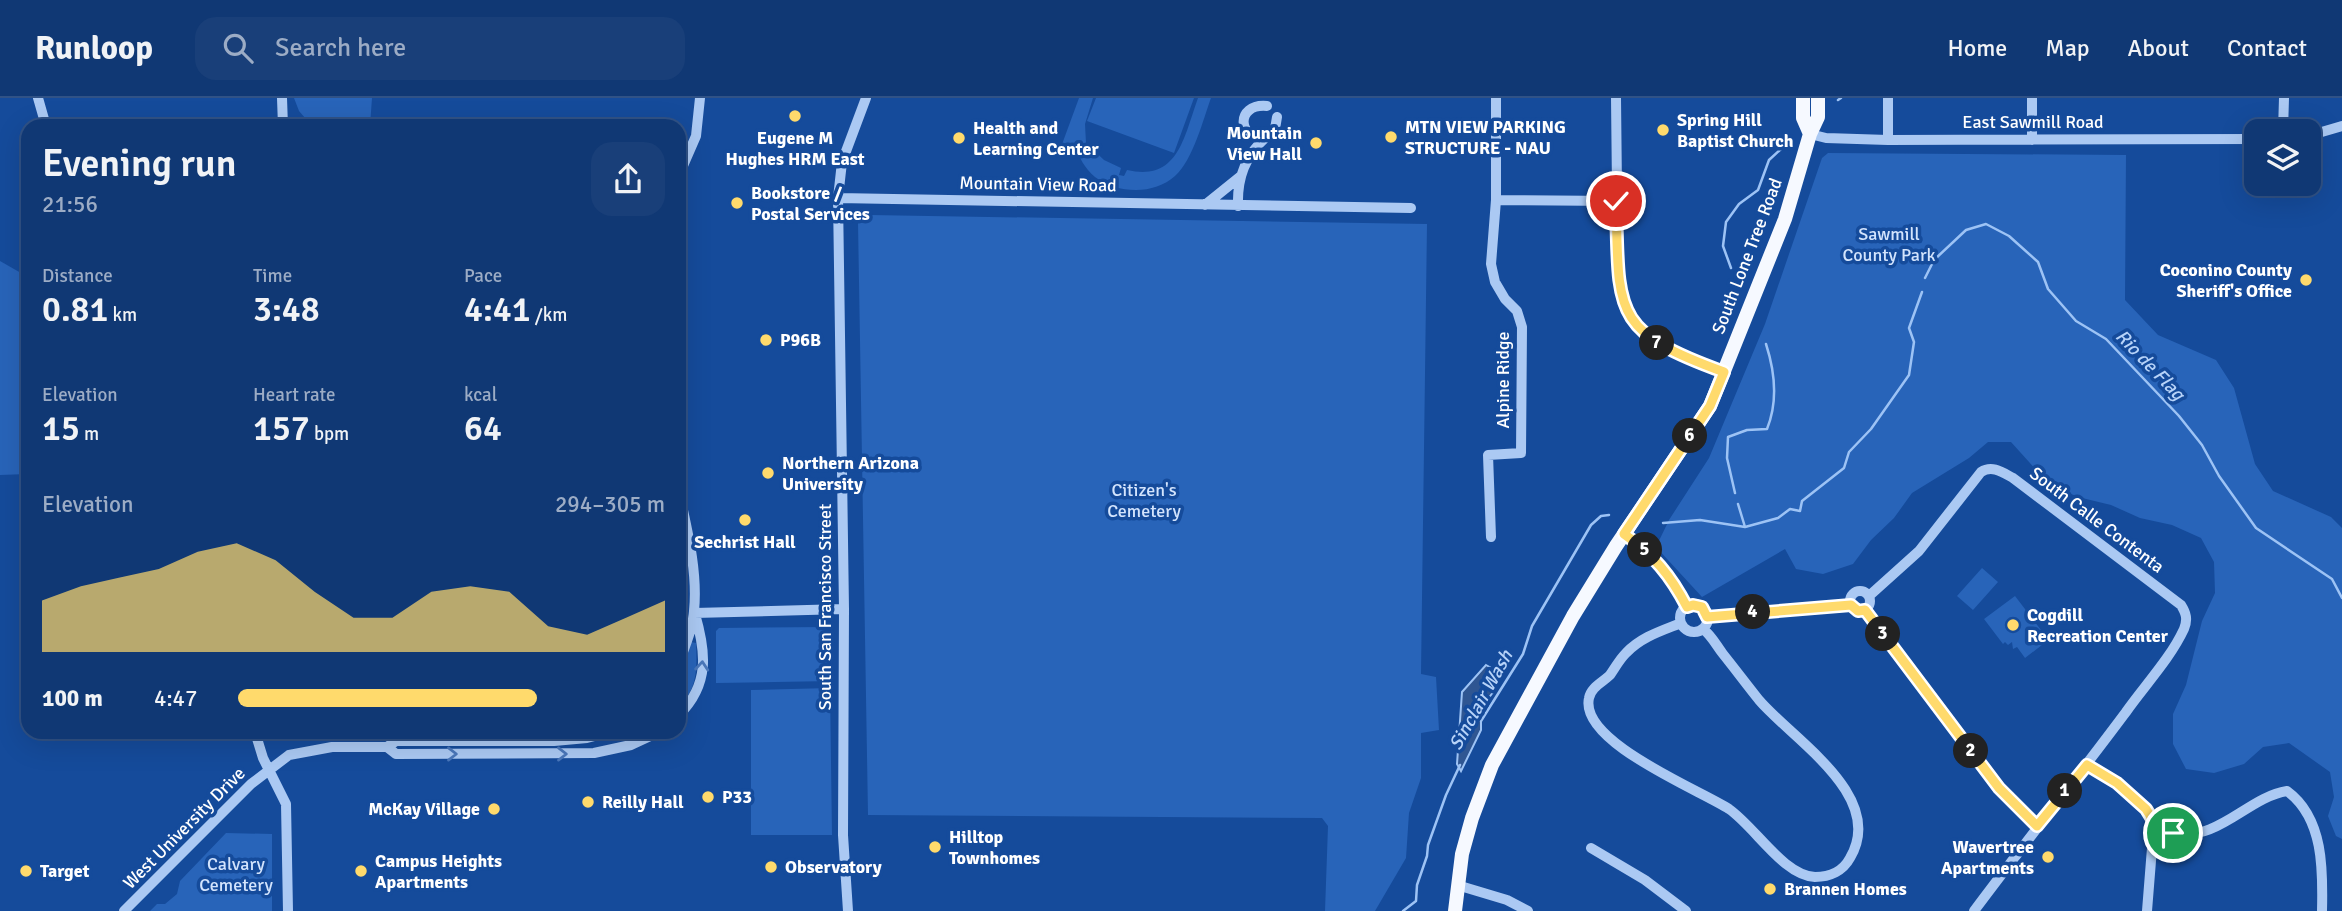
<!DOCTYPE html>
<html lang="en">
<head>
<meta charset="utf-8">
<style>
  :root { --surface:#103874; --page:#193f79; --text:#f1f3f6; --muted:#9cacc5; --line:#305286; --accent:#ffda6c }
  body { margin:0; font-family:Signika,sans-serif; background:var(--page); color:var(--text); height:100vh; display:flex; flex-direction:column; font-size:26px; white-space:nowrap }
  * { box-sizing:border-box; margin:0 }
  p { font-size:23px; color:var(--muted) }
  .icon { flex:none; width:38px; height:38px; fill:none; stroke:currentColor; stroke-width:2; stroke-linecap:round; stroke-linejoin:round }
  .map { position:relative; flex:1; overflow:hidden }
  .drawer { position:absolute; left:21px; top:21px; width:665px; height:620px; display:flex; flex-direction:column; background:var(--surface); border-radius:21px; box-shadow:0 7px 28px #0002,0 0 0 2px var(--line) }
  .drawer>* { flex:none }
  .buttons { position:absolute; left:2244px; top:21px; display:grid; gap:14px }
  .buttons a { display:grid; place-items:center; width:77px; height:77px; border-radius:14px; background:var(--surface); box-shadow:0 7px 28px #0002,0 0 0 2px var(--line); font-size:35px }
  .pin { position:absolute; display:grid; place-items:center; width:60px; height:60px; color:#fff; margin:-30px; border:4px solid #fff; border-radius:50%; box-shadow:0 2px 7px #0007 }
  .km { position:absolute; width:35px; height:35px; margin:-18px; border-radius:50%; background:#222; color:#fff; font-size:19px; line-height:35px; text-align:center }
  .round { display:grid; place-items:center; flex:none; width:74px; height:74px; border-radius:21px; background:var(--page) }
  .summary { display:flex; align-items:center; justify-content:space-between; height:119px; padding:0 21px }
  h1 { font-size:38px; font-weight:600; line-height:52px }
  .figures { display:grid; grid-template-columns:repeat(3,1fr); gap:10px; height:119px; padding:7px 21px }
  .figures div { display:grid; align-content:center }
  .figures b { font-size:35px; font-weight:600 }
  .figures small { font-size:19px; font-weight:400 }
  .figures p { font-size:19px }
  .chart { height:196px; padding:14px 21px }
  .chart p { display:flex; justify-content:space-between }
  .chart svg { width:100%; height:126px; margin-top:7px; fill:var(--accent); opacity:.7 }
  ul { padding:0 21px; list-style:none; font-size:23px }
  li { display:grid; grid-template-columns:112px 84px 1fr; align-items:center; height:52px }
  li i { height:18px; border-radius:9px; background:var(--accent) }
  header { display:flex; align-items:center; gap:42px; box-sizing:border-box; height:98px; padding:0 35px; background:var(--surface); border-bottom:2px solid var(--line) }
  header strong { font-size:33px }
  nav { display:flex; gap:38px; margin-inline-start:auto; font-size:24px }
  .search { width:490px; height:63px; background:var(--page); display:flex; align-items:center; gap:18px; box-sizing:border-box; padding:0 24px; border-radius:21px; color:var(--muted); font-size:26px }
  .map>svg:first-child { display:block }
</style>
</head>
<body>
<header>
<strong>Runloop</strong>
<div class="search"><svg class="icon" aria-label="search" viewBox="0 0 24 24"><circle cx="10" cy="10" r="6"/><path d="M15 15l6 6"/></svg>Search here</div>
<nav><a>Home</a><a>Map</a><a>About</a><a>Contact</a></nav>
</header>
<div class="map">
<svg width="2342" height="813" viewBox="0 0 2342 813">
  <rect width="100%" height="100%" fill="#154b9b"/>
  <!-- green -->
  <path fill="#2864b9" d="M 294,0 L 372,0 L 370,28 L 312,28 L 299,13 Z
    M 1079,0 L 1093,0 L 1085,26 L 1086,45 L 1104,62 L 1121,70 L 1119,77 L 1124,78 L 1127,72 C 1179,84 1184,38 1198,0 L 1211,0 C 1203,22 1193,62 1175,78 C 1154,97 1118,96 1095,79 C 1085,71 1079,59 1075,48 L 1072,54 L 1061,49 Z
    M 1096,0 L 1194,0 L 1174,55 L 1087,23 Z
    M 1828,55 L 2126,57 L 2125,202 L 2158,237 L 2216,262 L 2234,290 L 2255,366 L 2273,393 L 2331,419 L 2342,430 L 2342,741 L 2336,738 L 2328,718 L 2334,699 L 2330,674 L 2289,645 L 2263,649 L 2244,666 L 2214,675 L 2186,671 L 2173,646 L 2173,616 L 2186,587 L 2202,523 L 2215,495 L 2214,464 L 2201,440 L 2172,427 L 2140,420 L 2111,407 L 2078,399 L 2049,386 L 2011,344 L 1988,344 L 1969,360 L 1912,395 L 1894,420 L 1871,442 L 1853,466 L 1823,476 L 1796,471 L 1785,451 L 1702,499 L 1656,449 L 1669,422 L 1709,360 L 1765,226 L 1822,60 Z
    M 870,117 L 1427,126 L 1421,576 L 1436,579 L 1439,632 L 1421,635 L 1421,680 L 1409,715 L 1406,760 L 1375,813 L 1325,813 L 1328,728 L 1322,720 L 868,717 L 858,124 Z
    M 0,163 L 28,179 L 28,376 L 0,377 Z
    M 1982,470 L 1998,484 L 1973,512 L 1957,498 Z
    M 2015,498 L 2041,532 L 2035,537 L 2042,547 L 2025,560 L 2017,549 L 2013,551 L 2012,544 L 2008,547 L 2005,544 L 2003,546 L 1984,521 Z
    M 829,529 L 831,583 L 716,585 L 716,533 L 719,530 Z
    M 691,544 L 696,545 C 697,569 698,591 679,608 L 679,577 Z
    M 830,590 L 832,737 L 751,737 L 751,592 Z
    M 226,735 L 272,736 L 272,813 L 150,813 L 157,806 L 165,806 L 177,796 L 180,783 Z"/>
  <!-- water -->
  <path fill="#2f5692" stroke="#9dc3f5" stroke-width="2" d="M 1486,567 L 1495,572 L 1494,593 L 1481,610 L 1481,632 L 1461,673 L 1457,666 L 1462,594 Z"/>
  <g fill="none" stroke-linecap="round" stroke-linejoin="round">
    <!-- stream -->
    <path stroke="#9dc3f5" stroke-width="2.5" d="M 1838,2 L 1841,0
      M 1731,170 L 1723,148 L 1726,124 L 1739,106 L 1758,92 L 1769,62 L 1781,51
      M 1925,180 L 1934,162 L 1966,132 L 1986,126 L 2009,138 L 2038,164 L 2048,191 L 2076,223 L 2106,241 L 2179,318 L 2202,347 L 2219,378 L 2256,430 L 2332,481 L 2342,500
      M 1735,395 L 1727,360 L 1728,339 L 1747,332 L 1767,331 C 1778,304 1775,274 1766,246
      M 1738,406 L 1745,429
      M 1663,425 L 1700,422 L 1745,429 L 1778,420 L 1790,411 L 1800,413 L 1802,403 L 1844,370 L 1849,354 L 1871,331 L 1909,277 L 1914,244 L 1909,230 L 1922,194
      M 1481,623 L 1523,556 L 1532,528 L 1591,427 L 1601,418 L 1609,417
      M 1403,813 L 1416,803 L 1417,787 L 1427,758 L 1428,747 L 1446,697 L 1460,667"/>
    <!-- minor -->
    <path stroke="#abc9f3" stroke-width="10" d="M 38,0 L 46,28
      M 282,0 L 283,28
      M 1616,0 L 1618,182 C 1629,245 1670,254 1724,274
      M 1267,8 C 1234,5 1238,44 1266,39 L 1275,31 L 1277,19
      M 2283,33 L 2284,0
      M 1810,36 L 1826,40 L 1888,42 L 2256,41
      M 2308,38 L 2342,28
      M 1888,42 L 1888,0
      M 2032,42 L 2032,0
      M 679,77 L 696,38 L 700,0
      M 838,100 L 1411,110
      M 1496,102 L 1616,103
      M 1205,107 L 1241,78
      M 1238,108 C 1237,80 1245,58 1266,39
      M 679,394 C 687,431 698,474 694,513 C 693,530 685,548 679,565
      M 1624,436 C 1653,456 1671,477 1687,509
      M 1491,439 L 1488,357 L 1521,355 L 1522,229 L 1517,213 L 1505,201 L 1495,184 L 1491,166 L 1496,102 L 1496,0
      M1850 503a10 10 0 1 1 20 0a10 10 0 1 1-20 0Z
      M 1869,498 L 1919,453 L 1981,374 C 1992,367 2002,374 2013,380 L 2181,507 C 2186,515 2188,521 2184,531 C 2170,561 2145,587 2126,614 C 2076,681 2024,746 1974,813
      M1680 520a14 14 0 1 1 28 0a14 14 0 1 1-28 0Z
      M 1865,512 L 1999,690 L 2037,728
      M 694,515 L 844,511
      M 1707,519 L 1851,507
      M 1681,525 C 1661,533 1641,539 1626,555 C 1619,562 1615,570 1610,577 C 1603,584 1591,589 1589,600 C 1579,644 1700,692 1729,711 C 1756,730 1783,777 1815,779 C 1830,779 1843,773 1850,760 C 1887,698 1792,641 1759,602 C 1747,587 1735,571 1723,556 C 1716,547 1712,538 1703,531
      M 679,617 C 710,586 706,554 695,516
      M 255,634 L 263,660 L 286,706 L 288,813
      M 387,649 L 396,656 L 594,655 L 631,647 L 659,634
      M 2087,667 L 2117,685 L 2146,711 L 2154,725 L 2147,813
      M 2154,725 C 2160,728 2167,733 2174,735 C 2218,744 2248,699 2287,693 C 2324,720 2323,773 2322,813
      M 1591,750 L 1645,782 L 1686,813
      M 1457,787 L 1507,802 L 1528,813
      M 124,813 L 251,686 L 289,657 L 332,649 L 387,649 L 396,643 L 554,643 L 587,640 L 610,634
      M 848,813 L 843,737 L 844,511 L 838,100 L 842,64 L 866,0"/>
    <!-- major -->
    <path stroke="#f6f9ff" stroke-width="14" d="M 1803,0 L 1803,20 L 1810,36
      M 1455,813 L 1462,756 L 1472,720 L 1492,667 L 1573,518 L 1616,448 L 1710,308 L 1785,121 L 1810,36 L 1818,19 L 1818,0"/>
  </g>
  <!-- one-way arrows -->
  <defs><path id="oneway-chevron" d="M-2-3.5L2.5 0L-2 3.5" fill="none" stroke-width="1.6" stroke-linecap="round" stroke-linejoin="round" transform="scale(1.75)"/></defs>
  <g stroke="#4a77ba">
    <use href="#oneway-chevron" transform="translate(702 568) rotate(-85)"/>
    <use href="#oneway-chevron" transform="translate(452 656)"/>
    <use href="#oneway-chevron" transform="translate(562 656)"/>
  </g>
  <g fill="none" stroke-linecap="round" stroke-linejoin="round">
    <!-- route casing -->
    <g stroke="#fff" stroke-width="14">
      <path id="route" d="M 1616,103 C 1619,215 1611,233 1724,274 L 1710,308 L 1624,436 C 1653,456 1671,478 1687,509 L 1693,507 L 1702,509 L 1707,519 L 1851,507 L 1858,513 L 1865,512 L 1999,690 L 2037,728 L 2087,667 L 2117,685 L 2146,711 L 2154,724 L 2173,735"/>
    </g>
    <!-- route -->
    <use href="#route" stroke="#ffda6c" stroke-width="9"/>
  </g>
  <!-- markers -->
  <g fill="#ffda6c" stroke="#154b9b" stroke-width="2.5">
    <circle cx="795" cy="18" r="7"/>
    <circle cx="1663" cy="32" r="7"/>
    <circle cx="1391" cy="39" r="7"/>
    <circle cx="959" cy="40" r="7"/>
    <circle cx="1316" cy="45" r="7"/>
    <circle cx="737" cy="105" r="7"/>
    <circle cx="2306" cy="182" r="7"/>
    <circle cx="766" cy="242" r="7"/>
    <circle cx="768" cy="375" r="7"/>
    <circle cx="745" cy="422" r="7"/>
    <circle cx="2013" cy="527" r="7"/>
    <circle cx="708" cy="699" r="7"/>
    <circle cx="588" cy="704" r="7"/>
    <circle cx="494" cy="711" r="7"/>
    <circle cx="935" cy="749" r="7"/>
    <circle cx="2048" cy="759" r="7"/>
    <circle cx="771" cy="769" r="7"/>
    <circle cx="26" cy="773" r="7"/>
    <circle cx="361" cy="773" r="7"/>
    <circle cx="1770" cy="791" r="7"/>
  </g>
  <g text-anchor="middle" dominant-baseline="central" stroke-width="7" stroke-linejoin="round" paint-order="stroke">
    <!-- poi labels -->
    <g font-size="18" font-weight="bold" fill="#fff" stroke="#154b9b" text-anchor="start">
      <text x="1677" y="22">Spring Hill<tspan x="1677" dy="21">Baptist Church</tspan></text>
      <text x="1405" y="29">MTN VIEW PARKING<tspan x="1405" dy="21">STRUCTURE - NAU</tspan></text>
      <text x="973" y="30">Health and<tspan x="973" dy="21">Learning Center</tspan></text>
      <text x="1302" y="35" text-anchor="end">Mountain<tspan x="1302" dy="21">View Hall</tspan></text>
      <text x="795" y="40" text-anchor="middle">Eugene M<tspan x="795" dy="21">Hughes HRM East</tspan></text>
      <text x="751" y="95">Bookstore /<tspan x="751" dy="21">Postal Services</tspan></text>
      <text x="2292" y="172" text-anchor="end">Coconino County<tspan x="2292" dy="21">Sheriff's Office</tspan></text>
      <text x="780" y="242">P96B</text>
      <text x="782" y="365">Northern Arizona<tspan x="782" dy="21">University</tspan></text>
      <text x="745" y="444" text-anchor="middle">Sechrist Hall</text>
      <text x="2027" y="517">Cogdill<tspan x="2027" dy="21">Recreation Center</tspan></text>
      <text x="722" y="699">P33</text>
      <text x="602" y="704">Reilly Hall</text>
      <text x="480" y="711" text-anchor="end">McKay Village</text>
      <text x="949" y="739">Hilltop<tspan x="949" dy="21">Townhomes</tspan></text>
      <text x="2034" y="749" text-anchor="end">Wavertree<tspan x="2034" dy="21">Apartments</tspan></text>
      <text x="375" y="763">Campus Heights<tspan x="375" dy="21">Apartments</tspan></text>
      <text x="785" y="769">Observatory</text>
      <text x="40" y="773">Target</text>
      <text x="1784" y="791">Brannen Homes</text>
    </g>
    <!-- street labels -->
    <g font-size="18" fill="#fff" stroke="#154b9b">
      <text x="2033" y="24">East Sawmill Road</text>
      <text transform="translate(1038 86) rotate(1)">Mountain View Road</text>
      <text transform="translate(1747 158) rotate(-69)">South Lone Tree Road</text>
      <text transform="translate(1503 282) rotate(-90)">Alpine Ridge</text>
      <text transform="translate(2097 422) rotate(37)">South Calle Contenta</text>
      <text transform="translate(825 509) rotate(-90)">South San Francisco Street</text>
      <text transform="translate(184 730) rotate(-45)">West University Drive</text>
    </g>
    <!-- park labels -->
    <g font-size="18" fill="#d3e4fd" stroke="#154b9b">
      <text x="1889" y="136">Sawmill<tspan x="1889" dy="21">County Park</tspan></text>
      <text x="1144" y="392">Citizen's<tspan x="1144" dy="21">Cemetery</tspan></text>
      <text x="236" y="766">Calvary<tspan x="236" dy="21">Cemetery</tspan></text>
    </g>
    <!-- water labels -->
    <g font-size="19" font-style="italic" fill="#b7d3f9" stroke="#154b9b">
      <text transform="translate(2150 267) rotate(46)">Rio de Flag</text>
      <text transform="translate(1481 602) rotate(-61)">Sinclair Wash</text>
    </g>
  </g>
</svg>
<div class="buttons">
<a><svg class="icon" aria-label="layers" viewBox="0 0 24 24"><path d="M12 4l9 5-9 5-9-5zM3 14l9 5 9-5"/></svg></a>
</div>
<div class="pin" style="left:2173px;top:735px;background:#1e9e55"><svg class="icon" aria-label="arrive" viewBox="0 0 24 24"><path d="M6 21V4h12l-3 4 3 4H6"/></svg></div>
<div class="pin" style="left:1616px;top:103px;background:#d93025"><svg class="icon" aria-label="check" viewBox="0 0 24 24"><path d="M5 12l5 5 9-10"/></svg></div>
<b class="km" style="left:2065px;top:693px">1</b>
<b class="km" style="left:1971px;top:653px">2</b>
<b class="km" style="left:1883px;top:536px">3</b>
<b class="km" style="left:1753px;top:514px">4</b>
<b class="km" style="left:1645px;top:452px">5</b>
<b class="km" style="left:1690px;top:338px">6</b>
<b class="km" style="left:1657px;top:245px">7</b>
<section class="drawer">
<div class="summary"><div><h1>Evening run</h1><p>21:56</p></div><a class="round"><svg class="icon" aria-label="share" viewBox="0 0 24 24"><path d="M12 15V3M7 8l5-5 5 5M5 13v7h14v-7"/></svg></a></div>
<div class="figures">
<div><p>Distance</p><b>0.81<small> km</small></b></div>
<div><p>Time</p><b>3:48</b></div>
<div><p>Pace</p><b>4:41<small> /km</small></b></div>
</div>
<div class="figures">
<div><p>Elevation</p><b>15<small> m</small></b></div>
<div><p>Heart rate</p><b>157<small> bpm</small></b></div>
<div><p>kcal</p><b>64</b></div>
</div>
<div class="chart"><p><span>Elevation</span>294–305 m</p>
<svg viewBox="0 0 160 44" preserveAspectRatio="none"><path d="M0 44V26L10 21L20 18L30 15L40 9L50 6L60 12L70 23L80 32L90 32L100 23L110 21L120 23L130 35L140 38L150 32L160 26V44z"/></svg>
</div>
<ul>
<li><b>100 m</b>4:47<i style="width:70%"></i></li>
</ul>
</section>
</div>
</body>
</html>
